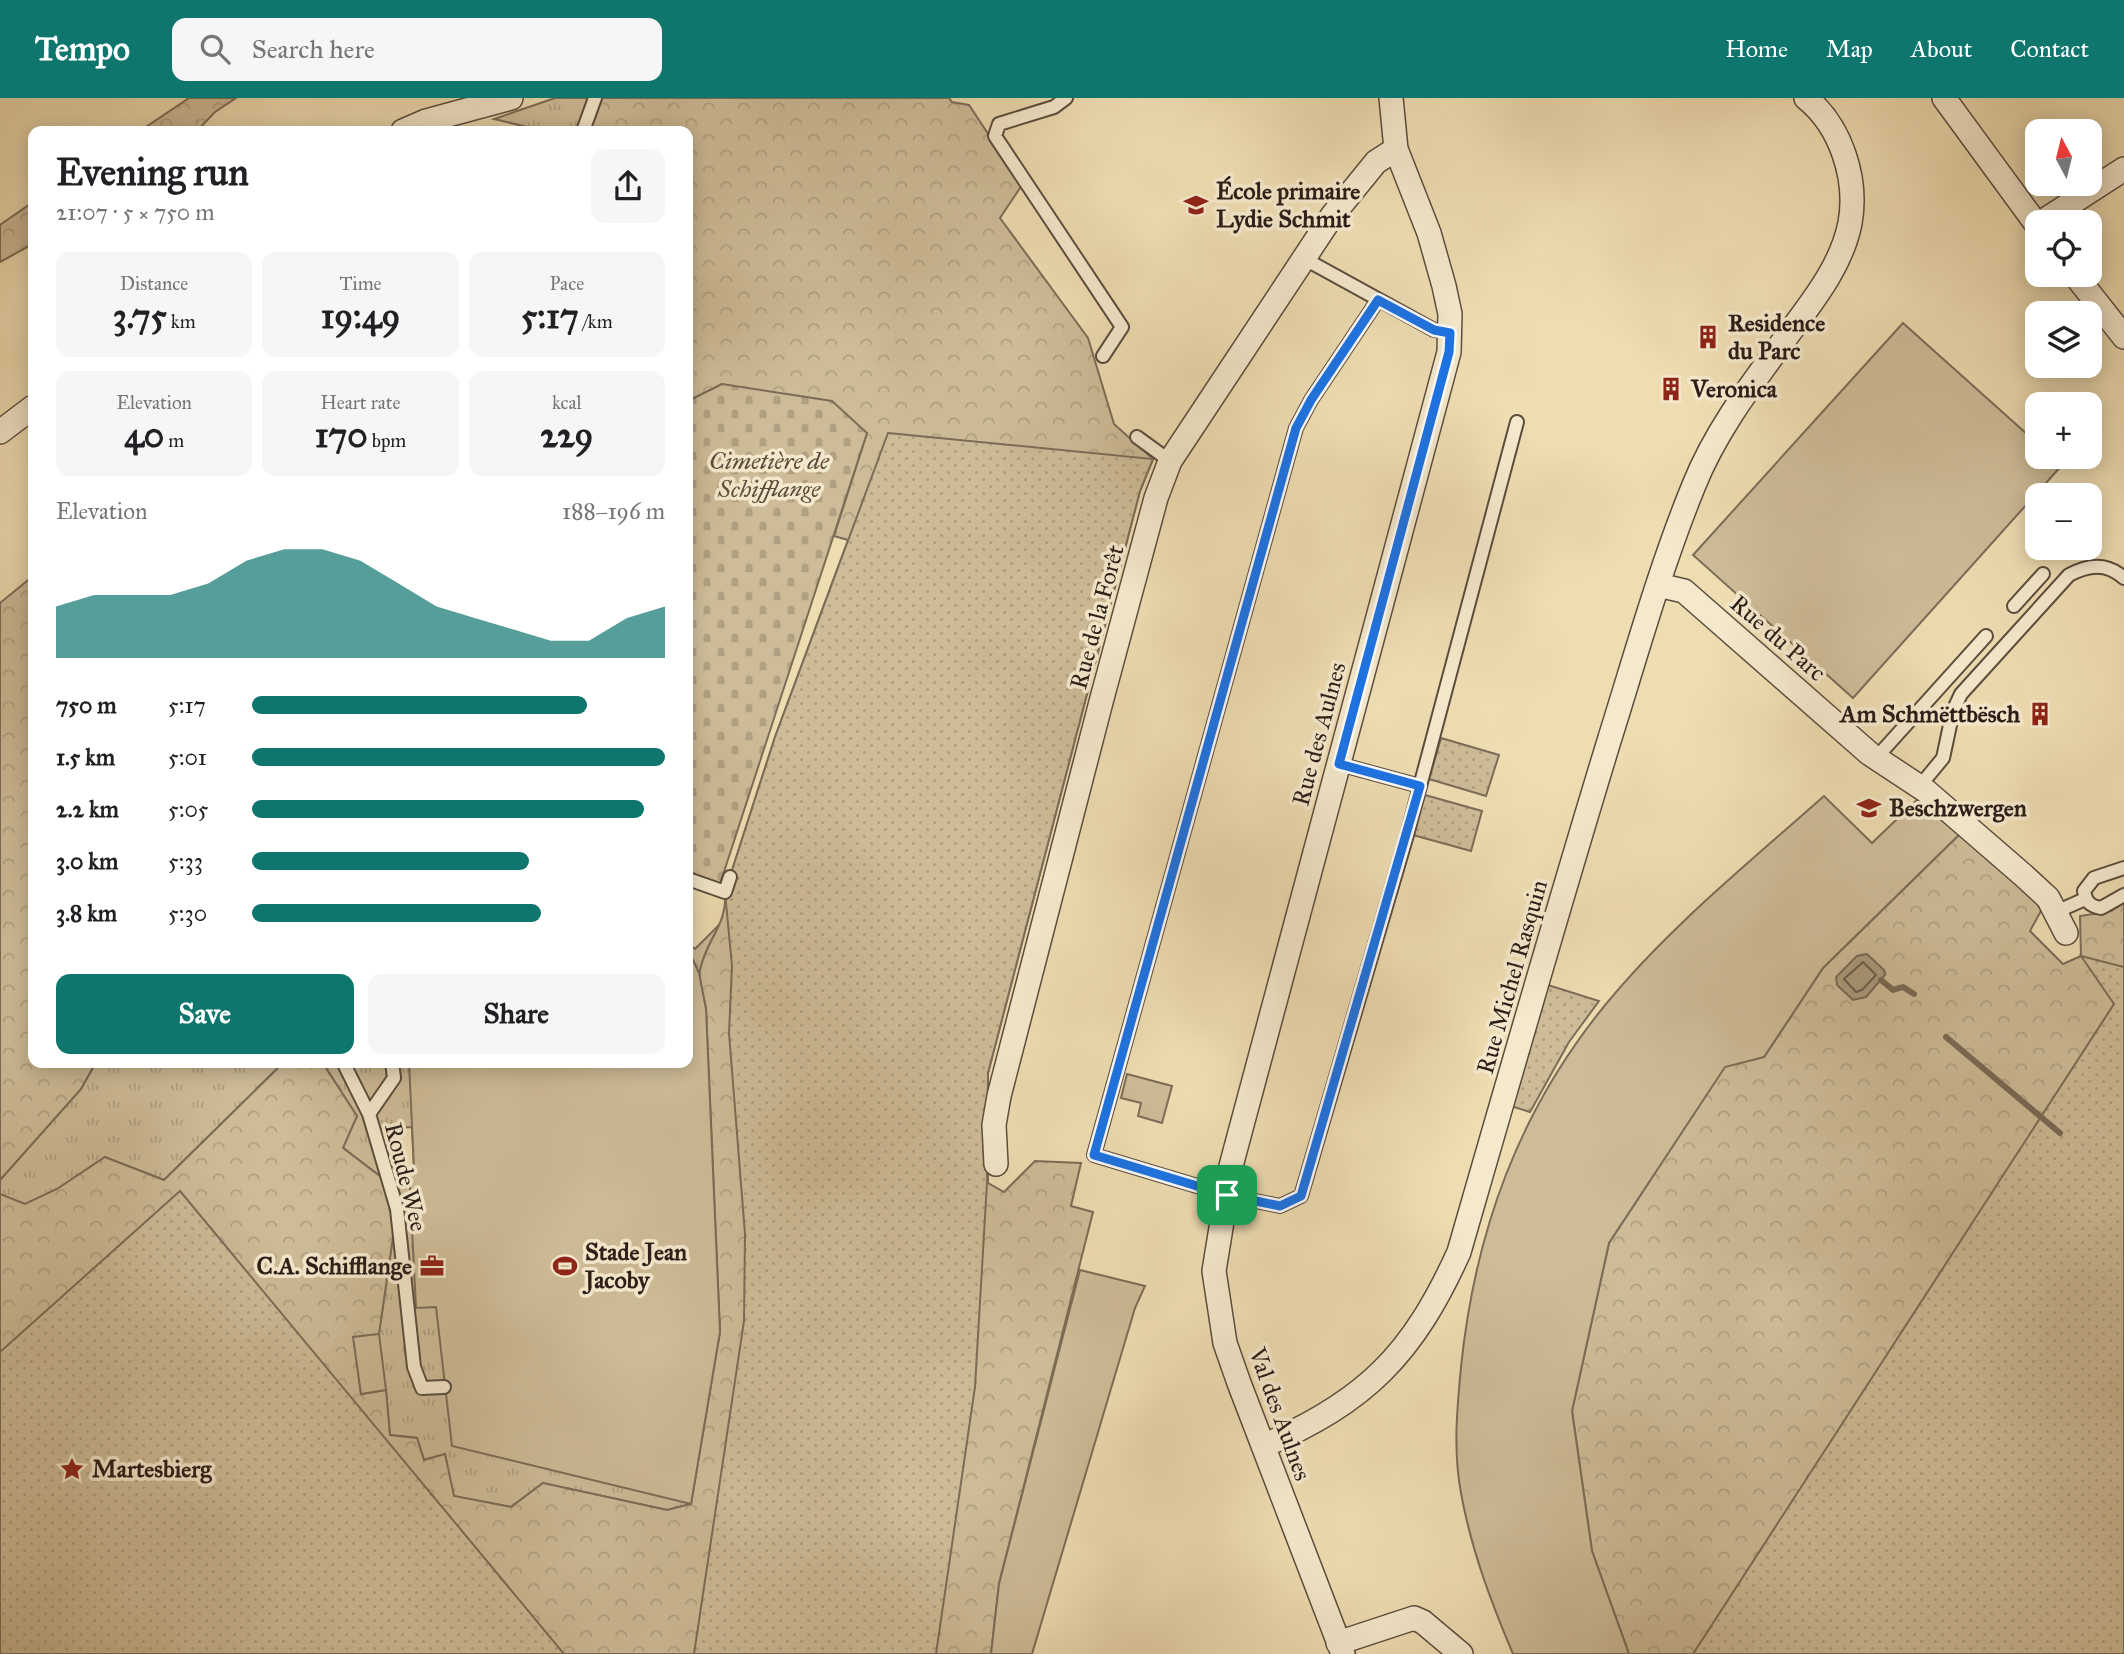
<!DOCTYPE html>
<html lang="en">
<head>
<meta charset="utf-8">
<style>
  :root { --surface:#fff; --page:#f6f6f6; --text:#202124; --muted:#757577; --accent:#0f766e }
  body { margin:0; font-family:"IM FELL Great Primer",serif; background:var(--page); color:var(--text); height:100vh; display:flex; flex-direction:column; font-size:26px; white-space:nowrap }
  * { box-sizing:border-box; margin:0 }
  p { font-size:23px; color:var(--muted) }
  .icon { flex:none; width:38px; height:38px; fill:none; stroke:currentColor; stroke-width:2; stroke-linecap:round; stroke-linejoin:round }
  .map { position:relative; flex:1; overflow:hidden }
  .drawer { position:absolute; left:28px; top:28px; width:665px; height:942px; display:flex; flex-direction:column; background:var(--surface); border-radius:14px; box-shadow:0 4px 18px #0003 }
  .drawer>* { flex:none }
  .needle { width:46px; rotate:353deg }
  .buttons { position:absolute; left:2025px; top:21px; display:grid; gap:14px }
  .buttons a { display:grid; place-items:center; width:77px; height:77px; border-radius:14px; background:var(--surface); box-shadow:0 4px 18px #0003; font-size:35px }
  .pin { position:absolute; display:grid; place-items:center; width:60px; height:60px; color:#fff; margin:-30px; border-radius:14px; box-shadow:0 4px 10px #0006 }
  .round { display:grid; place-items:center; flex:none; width:74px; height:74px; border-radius:14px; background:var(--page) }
  .overview { display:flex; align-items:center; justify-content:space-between; height:119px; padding:0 28px }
  h1 { font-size:38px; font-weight:800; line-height:52px }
  .figures { display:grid; grid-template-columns:repeat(3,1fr); gap:10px; height:119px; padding:7px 28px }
  .figures div { display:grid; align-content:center; border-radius:14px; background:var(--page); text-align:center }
  .figures b { font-size:35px; font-weight:800 }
  .figures small { font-size:19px; font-weight:400 }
  .figures p { font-size:19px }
  .chart { height:196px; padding:14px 28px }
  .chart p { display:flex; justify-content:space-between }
  .chart svg { width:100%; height:126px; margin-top:7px; fill:var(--accent); opacity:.7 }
  .cta { display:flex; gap:14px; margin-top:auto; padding:14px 28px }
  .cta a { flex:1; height:80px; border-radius:14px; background:var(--accent); color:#fff; font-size:28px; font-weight:800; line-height:80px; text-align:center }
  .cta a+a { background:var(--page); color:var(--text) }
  ul { padding:0 28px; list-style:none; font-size:23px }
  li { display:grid; grid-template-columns:112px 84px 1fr; align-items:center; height:52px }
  li i { height:18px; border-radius:9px; background:var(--accent) }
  header { display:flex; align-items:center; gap:42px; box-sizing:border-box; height:98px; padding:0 35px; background:var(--accent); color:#fff }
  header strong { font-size:33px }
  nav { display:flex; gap:38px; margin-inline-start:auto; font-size:24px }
  .search { width:490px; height:63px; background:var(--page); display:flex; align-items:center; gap:18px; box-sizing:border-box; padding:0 24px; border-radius:14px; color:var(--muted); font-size:26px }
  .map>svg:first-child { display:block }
</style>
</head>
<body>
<header>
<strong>Tempo</strong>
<div class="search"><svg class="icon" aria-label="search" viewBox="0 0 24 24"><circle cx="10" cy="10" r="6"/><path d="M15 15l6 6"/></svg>Search here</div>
<nav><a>Home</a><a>Map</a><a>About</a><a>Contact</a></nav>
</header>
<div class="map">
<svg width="2124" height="1556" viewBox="0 0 2124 1556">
  <defs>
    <pattern id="grass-tufts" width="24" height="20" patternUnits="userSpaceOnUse" patternTransform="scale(1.75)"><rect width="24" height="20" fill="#cebc98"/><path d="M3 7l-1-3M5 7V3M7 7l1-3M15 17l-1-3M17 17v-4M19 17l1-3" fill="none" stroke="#b1a182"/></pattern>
    <pattern id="forest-crowns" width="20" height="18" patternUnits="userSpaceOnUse" patternTransform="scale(1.75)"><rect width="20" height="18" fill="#cebc98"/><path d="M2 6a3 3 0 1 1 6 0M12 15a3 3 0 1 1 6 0" fill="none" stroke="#b1a182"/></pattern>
    <pattern id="cemetery-stones" width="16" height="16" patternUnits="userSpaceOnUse" patternTransform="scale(1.75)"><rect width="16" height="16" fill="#cebc98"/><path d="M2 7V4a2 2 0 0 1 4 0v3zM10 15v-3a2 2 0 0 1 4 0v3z" fill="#b1a182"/></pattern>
    <pattern id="park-dots" width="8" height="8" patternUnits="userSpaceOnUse" patternTransform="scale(1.75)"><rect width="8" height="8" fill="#cebc98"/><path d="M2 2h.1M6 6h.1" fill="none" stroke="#b1a182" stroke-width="1.8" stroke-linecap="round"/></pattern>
  </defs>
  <rect width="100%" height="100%" fill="#efddb2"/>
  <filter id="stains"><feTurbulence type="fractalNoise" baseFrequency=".00286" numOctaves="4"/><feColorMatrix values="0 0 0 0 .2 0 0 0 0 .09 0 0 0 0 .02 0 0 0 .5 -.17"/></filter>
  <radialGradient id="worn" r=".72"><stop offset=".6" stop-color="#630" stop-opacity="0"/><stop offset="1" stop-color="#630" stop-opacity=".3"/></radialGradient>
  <!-- grass -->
  <path fill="url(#grass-tufts)" stroke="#7c6c58" stroke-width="2" fill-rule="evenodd" d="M 555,0 L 589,0 L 583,33 L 544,33 L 494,21 Z
    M 721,825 C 700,861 698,870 706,911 L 720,1234 L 691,1406 L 667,1412 L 543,1385 L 511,1409 L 453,1398 L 445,1356 L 424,1362 L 417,1340 L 390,1337 L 386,1293 L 361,1296 L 353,1239 L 379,1235 L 397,1111 L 381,1079 L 342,1049 L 357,1018 L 322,964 L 441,964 L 457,1278 L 494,1275 C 585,1354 699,1308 707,1188 L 694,926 L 688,903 L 688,845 L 695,851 ZM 412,1029 L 414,1070 L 392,1071 L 380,1031 Z
    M 96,964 L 284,964 L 164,1082 L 105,1059 L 57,1091 L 25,1107 L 0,1096 L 0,1082 L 81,991 Z"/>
  <!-- forest -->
  <path fill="url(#forest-crowns)" stroke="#7c6c58" stroke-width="2" d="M 189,0 L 236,0 L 215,14 L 197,33 L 140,33 Z
    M 599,0 L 949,0 L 952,4 L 969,7 L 1022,87 L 1000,120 L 1088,240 L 1114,326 L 1153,361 L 1140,393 L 988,975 L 988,1085 L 1004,1094 L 1035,1063 L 1081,1065 L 1071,1108 L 1093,1114 L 999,1486 L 991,1556 L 425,1556 L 0,1482 L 0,1096 L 25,1106 L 57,1091 L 105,1059 L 164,1082 L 284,964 L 322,964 L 357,1018 L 343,1050 L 381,1079 L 397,1111 L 379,1236 L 354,1239 L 361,1296 L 386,1292 L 390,1337 L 417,1340 L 424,1362 L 445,1356 L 454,1398 L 511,1409 L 543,1385 L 667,1412 L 691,1406 L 720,1234 L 706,911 C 704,899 698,883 700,872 C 706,842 728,826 725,794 L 775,639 L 848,442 L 834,438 L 867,335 L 722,286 L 688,303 L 688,33 L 583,33 Z
    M 33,104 L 33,146 L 0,164 L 0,127 Z
    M 33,478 L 33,964 L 96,964 L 81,991 L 0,1082 L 0,505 Z
    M 1968,728 L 2048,800 L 2030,833 L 2063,866 L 2081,858 L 2080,818 L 2111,813 L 2124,805 L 2124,1556 L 1629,1556 L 1592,1453 L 1572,1313 L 1609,1145 L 1725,968 L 1764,959 L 1823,870 Z"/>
  <!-- cemetery -->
  <path fill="url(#cemetery-stones)" stroke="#7c6c58" stroke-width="2" d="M 722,286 L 832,303 L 867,335 L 720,786 L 688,776 L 688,303 Z"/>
  <!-- park -->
  <path fill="url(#park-dots)" stroke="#7c6c58" stroke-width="2" d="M 888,335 L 1153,361 L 1140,393 L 988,975 L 987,1085 L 975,1289 L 936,1556 L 694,1556 L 744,1223 L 745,1136 L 729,935 L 732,868 L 725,794 L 775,639 Z
    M 1441,640 L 1499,657 L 1486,698 L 1429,681 Z
    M 1425,697 L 1482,713 L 1471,753 L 1413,737 Z
    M 2081,858 L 2124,869 L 2124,1556 L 1693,1556 L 2114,906 Z
    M 1548,887 L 1599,903 L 1569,944 L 1530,1014 L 1511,1008 Z
    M 180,1093 L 564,1556 L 0,1556 L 0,1254 Z"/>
  <!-- garden -->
  <path fill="#cebc98" stroke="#7c6c58" stroke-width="2" d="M 1903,225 L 2037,345 L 2037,359 L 2053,359 L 2062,367 L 1853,600 L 1693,457 Z
    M 1926,693 L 1968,728 L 1823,870 L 1764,959 L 1725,969 L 1609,1145 L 1572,1313 L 1592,1453 L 1629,1556 L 1513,1556 C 1491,1504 1471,1451 1461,1395 C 1453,1353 1457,1311 1461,1269 C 1475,1133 1519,1012 1606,906 C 1670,828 1750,764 1824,698 L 1872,745 Z
    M 688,851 L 699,875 L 706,911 L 720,1234 L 691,1406 L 452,1348 L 436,1209 L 416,1210 L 409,1071 L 414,1070 L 409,964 L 688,964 Z
    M 1127,976 L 1172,988 L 1162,1025 L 1138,1018 L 1141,1005 L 1121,1000 Z
    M 1080,1172 L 1145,1188 L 1135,1210 L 1032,1556 L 991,1556 L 999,1486 Z
    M 379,1236 L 386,1292 L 361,1296 L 353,1239 Z"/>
  <!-- water -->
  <path fill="#ac9c7e" stroke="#786955" stroke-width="2" d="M 1867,856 L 1884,872 L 1885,877 L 1866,899 L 1853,902 L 1837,887 L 1836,879 L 1857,858 Z"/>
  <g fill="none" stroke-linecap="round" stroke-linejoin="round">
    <!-- shore -->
    <path stroke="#6b5c4b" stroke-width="2" d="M 1863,864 L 1876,877 L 1862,892 L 1856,894 L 1844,881 Z"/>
    <!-- stream -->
    <path stroke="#786955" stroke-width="6" d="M 1881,882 L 1893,892 L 1903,889 L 1914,896
      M 1946,939 L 2060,1035"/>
    <!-- lane casing -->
    <g stroke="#5b4d3e" stroke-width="16">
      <path id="lane" d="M 1066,0 L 1054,9 L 999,26 L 995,38 L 1122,229 L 1103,258
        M 583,33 L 595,0
        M 1303,160 L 1434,232 L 1450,235
        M 1378,202 L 1311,302 L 1296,330 L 1094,1057 L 1227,1097 L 1280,1108 L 1301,1098 L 1407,737 L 1517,324
        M 1137,339 L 1170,363
        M 2014,508 L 2043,476
        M 1876,660 L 1986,538
        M 1339,666 L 1420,688
        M 1919,689 L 1943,660 L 1953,613 L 1961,596 L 2069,477 C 2088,467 2106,464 2124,480
        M 2124,770 L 2094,780 L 2084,793 C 2086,804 2090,808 2101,810 L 2124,797
        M 688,781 L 725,794 L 730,779
        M 2056,814 L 2085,801
        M 343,964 L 369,1016 L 397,1111 L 414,1269 L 422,1290 L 444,1289
        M 369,1016 L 394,980 L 392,964"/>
    </g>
    <!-- street casing -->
    <g stroke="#5b4d3e" stroke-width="26">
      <path id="street" d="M 1944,0 L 2037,127
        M 403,33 L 426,23 L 511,0
        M 2042,124 L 2124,71
        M 2075,177 L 2124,239
        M 0,334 L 33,309
        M 1658,487 L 1684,493 L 1870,656 L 1926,693 L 2023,777 L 2048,800 L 2066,835
        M 996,1066 L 994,1027 L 999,998 L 1101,604 L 1156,400 L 1170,363 L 1332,118 L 1376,64 L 1396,51
        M 1263,1348 C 1366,1304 1413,1256 1459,1154 C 1508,984 1557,813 1609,643 C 1636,557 1660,470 1694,387 C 1714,337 1747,292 1779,249 C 1806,211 1841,172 1850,125 C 1858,81 1841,28 1806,0
        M 1338,1545 L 1414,1520 L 1423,1524 L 1461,1556
        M 1343,1556 L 1239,1285 L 1225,1245 L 1214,1173 L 1231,1068 L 1449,254 L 1450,216 L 1444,188 L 1429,135 L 1396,51 L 1391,0"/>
    </g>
    <!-- lane -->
    <use href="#lane" stroke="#f5e9cd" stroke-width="12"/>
    <!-- street -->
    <use href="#street" stroke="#f5e9cd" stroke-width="23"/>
  </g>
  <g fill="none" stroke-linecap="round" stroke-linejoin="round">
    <!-- route casing -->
    <g stroke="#fff" stroke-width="14">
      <path id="route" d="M 1378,202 L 1434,232 L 1450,235 L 1449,254 L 1339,666 L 1420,688 L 1301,1098 L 1280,1108 L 1227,1097 L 1094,1057 L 1296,330 L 1311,302 Z"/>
    </g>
    <!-- route -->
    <use href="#route" stroke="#1a73e8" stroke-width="9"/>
  </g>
  <!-- icons -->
  <defs>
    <g id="school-bare" transform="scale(1.89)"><path d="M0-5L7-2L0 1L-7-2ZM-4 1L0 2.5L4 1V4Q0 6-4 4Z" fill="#8f2418" stroke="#f5e9cd" stroke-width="2.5" paint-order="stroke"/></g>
    <g id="building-bare" transform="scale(1.89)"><path d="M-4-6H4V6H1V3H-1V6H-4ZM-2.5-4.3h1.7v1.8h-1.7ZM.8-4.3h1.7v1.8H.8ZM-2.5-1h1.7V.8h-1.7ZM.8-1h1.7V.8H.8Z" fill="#8f2418" stroke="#f5e9cd" stroke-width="2.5" paint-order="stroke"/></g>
    <g id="office-bare" transform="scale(1.89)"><path d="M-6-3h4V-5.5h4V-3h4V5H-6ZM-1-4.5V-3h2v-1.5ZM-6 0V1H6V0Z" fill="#8f2418" stroke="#f5e9cd" stroke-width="2.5" paint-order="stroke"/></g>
    <g id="stadium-bare" transform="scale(1.89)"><path d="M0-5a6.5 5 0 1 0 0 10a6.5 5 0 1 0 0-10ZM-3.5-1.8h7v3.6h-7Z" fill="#8f2418" stroke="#f5e9cd" stroke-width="2.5" paint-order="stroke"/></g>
    <g id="sight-bare" transform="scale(1.89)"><path d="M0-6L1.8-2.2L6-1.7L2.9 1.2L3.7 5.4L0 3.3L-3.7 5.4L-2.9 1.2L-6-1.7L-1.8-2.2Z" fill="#8f2418" stroke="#f5e9cd" stroke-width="2.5" paint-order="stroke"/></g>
  </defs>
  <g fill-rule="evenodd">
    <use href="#school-bare" x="1196" y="107"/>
    <use href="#building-bare" x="1708" y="239"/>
    <use href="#building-bare" x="1671" y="291"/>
    <use href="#building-bare" x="2040" y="616"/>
    <use href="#school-bare" x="1869" y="710"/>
    <use href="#office-bare" x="432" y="1168"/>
    <use href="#stadium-bare" x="565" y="1168"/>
    <use href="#sight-bare" x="72" y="1371"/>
  </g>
  <g text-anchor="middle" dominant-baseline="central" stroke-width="7" stroke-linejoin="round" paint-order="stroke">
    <!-- poi labels -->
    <g font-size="24" font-weight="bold" fill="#2a1d18" stroke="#f5e9cd" text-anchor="start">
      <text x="1216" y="93">École primaire<tspan x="1216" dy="28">Lydie Schmit</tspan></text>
      <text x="1728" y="225">Residence<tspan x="1728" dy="28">du Parc</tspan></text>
      <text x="1691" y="291">Veronica</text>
      <text x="2020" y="616" text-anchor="end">Am Schmëttbësch</text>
      <text x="1889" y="710">Beschzwergen</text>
      <text x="585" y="1154">Stade Jean<tspan x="585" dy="28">Jacoby</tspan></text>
      <text x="412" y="1168" text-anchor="end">C.A. Schifflange</text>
      <text x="92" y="1371">Martesbierg</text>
    </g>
    <!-- park labels -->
    <g font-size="24" font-style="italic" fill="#5b4d3e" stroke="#f5e9cd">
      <text x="769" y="363">Cimetière de<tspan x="769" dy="28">Schifflange</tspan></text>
    </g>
    <!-- street labels -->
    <g font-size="24" fill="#2a1d18" stroke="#f5e9cd">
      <text transform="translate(1097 519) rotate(-75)">Rue de la Forêt</text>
      <text transform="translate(1778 540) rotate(41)">Rue du Parc</text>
      <text transform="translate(1319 636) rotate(-75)">Rue des Aulnes</text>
      <text transform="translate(1512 879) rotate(-74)">Rue Michel Rasquin</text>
      <text transform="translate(406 1079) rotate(76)">Roude Wee</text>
      <text transform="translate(1280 1316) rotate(70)">Val des Aulnes</text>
    </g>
  </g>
  <rect width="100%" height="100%" filter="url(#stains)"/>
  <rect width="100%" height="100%" fill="url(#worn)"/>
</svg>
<div class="buttons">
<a><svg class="needle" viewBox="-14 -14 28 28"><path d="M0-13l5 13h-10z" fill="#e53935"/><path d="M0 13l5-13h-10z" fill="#757577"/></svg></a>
<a><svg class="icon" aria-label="locate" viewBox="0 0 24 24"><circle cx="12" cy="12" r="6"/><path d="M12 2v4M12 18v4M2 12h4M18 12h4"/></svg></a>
<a><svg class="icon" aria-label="layers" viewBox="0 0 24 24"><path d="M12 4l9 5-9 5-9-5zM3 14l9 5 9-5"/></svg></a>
<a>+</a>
<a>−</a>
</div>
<div class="pin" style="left:1227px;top:1097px;background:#1e9e55"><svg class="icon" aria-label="arrive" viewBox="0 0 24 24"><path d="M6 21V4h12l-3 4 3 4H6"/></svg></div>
<section class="drawer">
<div class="overview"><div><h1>Evening run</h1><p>21:07 · 5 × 750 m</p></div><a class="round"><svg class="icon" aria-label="share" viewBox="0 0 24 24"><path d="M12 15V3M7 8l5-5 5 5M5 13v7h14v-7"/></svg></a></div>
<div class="figures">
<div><p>Distance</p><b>3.75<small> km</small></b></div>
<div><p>Time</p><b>19:49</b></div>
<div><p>Pace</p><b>5:17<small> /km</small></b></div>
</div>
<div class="figures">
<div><p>Elevation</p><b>40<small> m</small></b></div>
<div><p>Heart rate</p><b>170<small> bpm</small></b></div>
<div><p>kcal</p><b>229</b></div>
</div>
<div class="chart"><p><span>Elevation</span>188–196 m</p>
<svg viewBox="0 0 160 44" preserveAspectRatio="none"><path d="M0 44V26L10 22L20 22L30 22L40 18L50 10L60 6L70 6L80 10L90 18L100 26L110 30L120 34L130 38L140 38L150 30L160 26V44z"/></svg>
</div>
<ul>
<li><b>750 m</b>5:17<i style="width:81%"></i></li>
<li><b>1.5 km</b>5:01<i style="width:100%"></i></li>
<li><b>2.2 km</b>5:05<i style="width:95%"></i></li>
<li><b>3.0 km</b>5:33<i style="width:67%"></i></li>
<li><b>3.8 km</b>5:30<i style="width:70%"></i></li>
</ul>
<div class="cta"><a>Save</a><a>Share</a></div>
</section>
</div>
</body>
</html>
